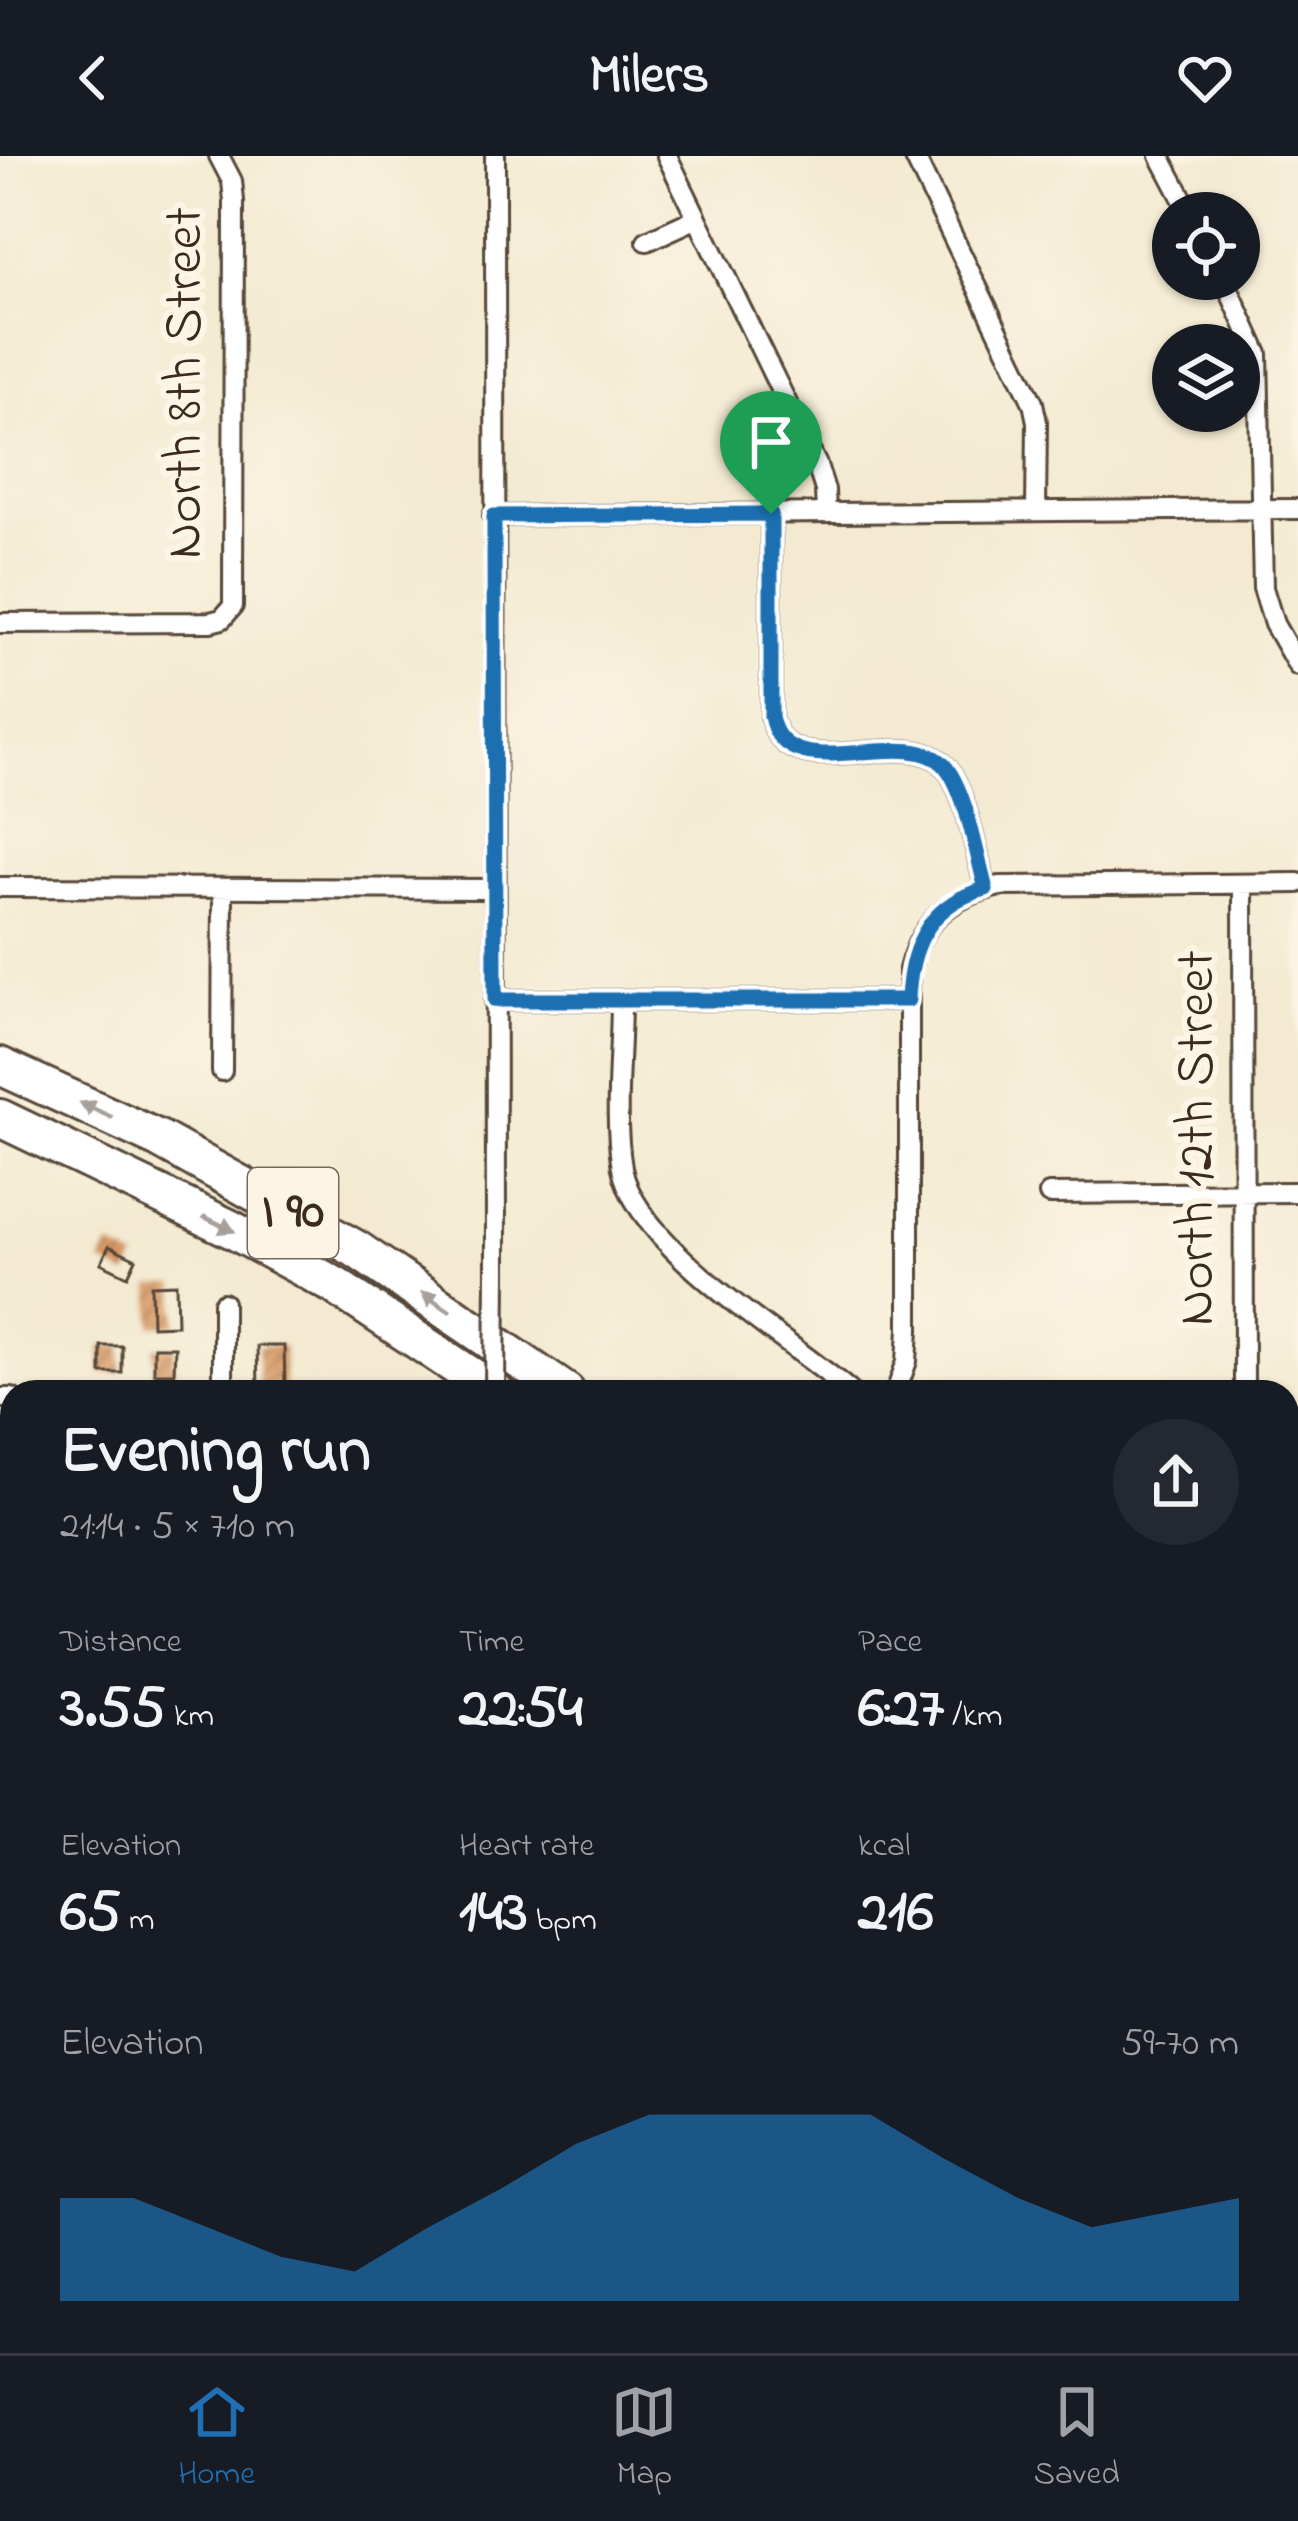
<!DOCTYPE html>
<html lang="en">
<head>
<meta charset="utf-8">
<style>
  :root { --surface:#171b24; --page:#242831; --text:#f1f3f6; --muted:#9ea1a6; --line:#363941; --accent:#1f6fb2 }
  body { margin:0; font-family:"Indie Flower",sans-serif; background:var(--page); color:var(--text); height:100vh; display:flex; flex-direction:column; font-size:45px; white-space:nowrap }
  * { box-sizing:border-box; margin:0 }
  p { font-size:39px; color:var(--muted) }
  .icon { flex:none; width:66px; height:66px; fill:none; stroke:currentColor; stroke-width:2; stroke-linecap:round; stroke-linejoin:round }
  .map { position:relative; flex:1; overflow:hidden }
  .sheet { position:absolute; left:0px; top:1224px; width:1299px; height:975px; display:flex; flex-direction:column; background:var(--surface); border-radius:36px 36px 0 0; box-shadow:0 3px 9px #0004 }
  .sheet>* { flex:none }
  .controls { position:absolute; left:1152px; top:36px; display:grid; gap:24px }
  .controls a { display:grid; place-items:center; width:108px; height:108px; border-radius:50%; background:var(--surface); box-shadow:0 3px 9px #0004; font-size:60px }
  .pin { position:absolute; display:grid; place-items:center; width:102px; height:102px; color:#fff; margin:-123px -51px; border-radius:50% 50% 50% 0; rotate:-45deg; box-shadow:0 0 12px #0007 }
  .pin .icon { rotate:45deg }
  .round { display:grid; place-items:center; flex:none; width:126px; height:126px; border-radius:63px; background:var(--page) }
  .overview { display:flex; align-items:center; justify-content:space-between; height:204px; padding:0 60px }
  h1 { font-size:66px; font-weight:700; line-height:90px }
  .metrics { display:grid; grid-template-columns:repeat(3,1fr); gap:18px; height:204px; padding:12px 60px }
  .metrics div { display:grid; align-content:center }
  .metrics b { font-size:60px; font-weight:700 }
  .metrics small { font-size:33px; font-weight:400 }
  .metrics p { font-size:33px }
  .chart { height:336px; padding:24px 60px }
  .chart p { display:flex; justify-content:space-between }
  .chart svg { width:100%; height:216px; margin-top:12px; fill:var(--accent); opacity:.7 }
  header { display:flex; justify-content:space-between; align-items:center; height:156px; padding:0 60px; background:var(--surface); font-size:54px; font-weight:700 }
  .tabs { display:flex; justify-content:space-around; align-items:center; height:168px; border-top:3px solid var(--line); background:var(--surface); font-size:33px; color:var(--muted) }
  .tabs a { display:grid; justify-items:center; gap:6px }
  .tabs .on { color:var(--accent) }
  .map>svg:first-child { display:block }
</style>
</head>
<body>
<header><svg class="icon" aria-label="back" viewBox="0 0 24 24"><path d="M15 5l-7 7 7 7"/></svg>Milers<svg class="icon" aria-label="heart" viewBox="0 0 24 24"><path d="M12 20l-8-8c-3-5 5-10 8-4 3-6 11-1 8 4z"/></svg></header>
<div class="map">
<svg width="1298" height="2197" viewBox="0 0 1298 2197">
  <defs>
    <pattern id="building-hatch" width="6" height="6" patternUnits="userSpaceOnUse" patternTransform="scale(3)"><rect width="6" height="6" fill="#d89963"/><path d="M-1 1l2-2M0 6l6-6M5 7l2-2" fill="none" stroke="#b07d51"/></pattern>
  </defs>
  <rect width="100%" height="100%" fill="#fcf5e5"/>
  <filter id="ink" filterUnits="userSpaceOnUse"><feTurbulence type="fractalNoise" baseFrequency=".00833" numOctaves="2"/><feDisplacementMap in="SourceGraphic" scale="24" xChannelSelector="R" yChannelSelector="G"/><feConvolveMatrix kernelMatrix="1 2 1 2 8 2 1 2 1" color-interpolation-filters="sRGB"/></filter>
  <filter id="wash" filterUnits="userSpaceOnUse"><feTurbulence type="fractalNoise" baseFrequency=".004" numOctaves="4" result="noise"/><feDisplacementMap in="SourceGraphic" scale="48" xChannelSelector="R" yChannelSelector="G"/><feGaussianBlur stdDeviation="2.7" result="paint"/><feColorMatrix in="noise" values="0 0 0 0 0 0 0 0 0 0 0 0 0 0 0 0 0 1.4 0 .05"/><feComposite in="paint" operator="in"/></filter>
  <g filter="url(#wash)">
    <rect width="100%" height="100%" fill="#f3ead1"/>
    <g id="blocks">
      <!-- building -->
      <path fill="url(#building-hatch)" d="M 109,1090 L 136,1103 L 128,1120 L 101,1107 Z
        M 176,1128 L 177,1169 L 152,1170 L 151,1129 Z
        M 101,1190 L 122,1190 L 122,1217 L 101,1217 Z
        M 257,1190 L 284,1190 L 285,1230 L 258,1231 Z
        M 154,1191 L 175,1191 L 174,1217 L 154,1217 Z"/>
    </g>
  </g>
  <g filter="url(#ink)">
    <use href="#blocks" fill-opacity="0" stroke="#574739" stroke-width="3"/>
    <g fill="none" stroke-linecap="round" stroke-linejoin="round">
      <!-- street casing -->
      <g stroke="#574739" stroke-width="24">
        <path id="street" d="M 495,0 L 496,1118
          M 667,0 L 817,309 L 825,334 L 826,357
          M 914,0 L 1033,247 L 1037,266 L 1036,354
          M 1160,0 L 1190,57
          M 647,85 L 697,62
          M 1224,123 L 1258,198 L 1263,432 L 1274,468 L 1298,510
          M 771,358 L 771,560 C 784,636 905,567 944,609 C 966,633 977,701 986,733
          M 493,360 L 1298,353
          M 0,467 L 210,466 L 222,463 L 233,450 L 234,45 L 232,25 L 219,0
          M 1243,728 L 1244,1236
          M 0,731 L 495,733
          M 495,844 L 908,844
          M 621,844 C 621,898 613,958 622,1012 C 636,1092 788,1182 851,1236
          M 222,915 L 223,732
          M 1049,1038 L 1298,1036
          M 223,1147 L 223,1236
          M 896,1236 L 907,1205 L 909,1173 L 909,813 C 922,763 951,741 1000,730 L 1298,727
          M 0,1242 L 12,1242
          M 1287,1411 L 1298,1411
          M 1287,1772 L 1298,1772
          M 0,1785 L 12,1784
          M 261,2187 L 261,2197
          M 499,2187 L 499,2197
          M 1165,2192 L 1214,2197"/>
      </g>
      <!-- highway casing -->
      <g stroke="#574739" stroke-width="42">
        <path id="highway" d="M 0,910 L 159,983 L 356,1093 L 566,1236
          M 0,962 L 231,1073 L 334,1129 L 495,1236
          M 1287,1970 L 1298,1985
          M 1287,2041 L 1298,2057"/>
      </g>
      <!-- street -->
      <use href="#street" stroke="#fff" stroke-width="18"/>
      <!-- highway -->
      <use href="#highway" stroke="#fff" stroke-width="36"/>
      <!-- street-bridge casing -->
      <g stroke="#574739" stroke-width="24" stroke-linecap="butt">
        <path id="street-bridge" d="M 495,1236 L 496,1118"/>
      </g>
      <!-- street-bridge -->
      <use href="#street-bridge" stroke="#fff" stroke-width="18"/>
    </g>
    <!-- one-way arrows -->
    <defs><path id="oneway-solid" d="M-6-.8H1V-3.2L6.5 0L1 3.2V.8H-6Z" transform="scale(3)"/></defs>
    <g fill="#a79f9a">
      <use href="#oneway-solid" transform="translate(96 954) rotate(-155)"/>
      <use href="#oneway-solid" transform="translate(219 1068) rotate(26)"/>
      <use href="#oneway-solid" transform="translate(436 1146) rotate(-146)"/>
    </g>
  </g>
  <g fill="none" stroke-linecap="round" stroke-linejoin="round" filter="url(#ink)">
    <!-- route casing -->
    <g stroke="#fff" stroke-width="24">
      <path id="route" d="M 771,358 L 771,560 C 784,636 905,567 944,609 C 966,633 977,701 986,733 C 929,747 910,790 908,844 L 495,844 L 494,360 Z"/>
    </g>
    <!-- route -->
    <use href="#route" stroke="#1f6fb2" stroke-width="15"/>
  </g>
  <g text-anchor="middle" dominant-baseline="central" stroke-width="12" stroke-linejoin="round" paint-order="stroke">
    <!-- shield labels -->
    <rect fill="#fcf5e5" stroke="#75675a" stroke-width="3" x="248" y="1012" width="90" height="90" rx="9"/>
    <g font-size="51" font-weight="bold" fill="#3b2a1e">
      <text x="293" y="1057">I 90</text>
    </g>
    <!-- street labels -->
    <g font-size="54" fill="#3b2a1e" stroke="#fcf5e5">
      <text transform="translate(187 227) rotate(-90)">North 8th Street</text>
      <text transform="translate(1199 982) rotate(-90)">North 12th Street</text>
    </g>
  </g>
</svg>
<div class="controls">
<a><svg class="icon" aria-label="locate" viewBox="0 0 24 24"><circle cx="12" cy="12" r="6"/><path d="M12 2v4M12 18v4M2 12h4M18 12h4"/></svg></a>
<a><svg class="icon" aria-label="layers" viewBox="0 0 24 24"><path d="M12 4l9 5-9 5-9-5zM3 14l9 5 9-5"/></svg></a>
</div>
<div class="pin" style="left:771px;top:358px;background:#1e9e55"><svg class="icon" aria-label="arrive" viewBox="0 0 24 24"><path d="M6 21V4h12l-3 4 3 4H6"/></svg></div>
<section class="sheet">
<div class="overview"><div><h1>Evening run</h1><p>21:14 · 5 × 710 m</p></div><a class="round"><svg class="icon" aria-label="share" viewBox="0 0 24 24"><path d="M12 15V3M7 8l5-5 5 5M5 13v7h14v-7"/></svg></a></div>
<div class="metrics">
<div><p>Distance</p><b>3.55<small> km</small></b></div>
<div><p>Time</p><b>22:54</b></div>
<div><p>Pace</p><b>6:27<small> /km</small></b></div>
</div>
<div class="metrics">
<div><p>Elevation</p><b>65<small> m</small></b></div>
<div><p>Heart rate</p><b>143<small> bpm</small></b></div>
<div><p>kcal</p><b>216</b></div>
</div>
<div class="chart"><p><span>Elevation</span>59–70 m</p>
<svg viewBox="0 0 160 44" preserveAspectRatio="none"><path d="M0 44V23L10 23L20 29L30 35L40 38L50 29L60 21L70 12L80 6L90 6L100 6L110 6L120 15L130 23L140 29L150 26L160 23V44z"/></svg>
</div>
</section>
</div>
<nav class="tabs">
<a class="on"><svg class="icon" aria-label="home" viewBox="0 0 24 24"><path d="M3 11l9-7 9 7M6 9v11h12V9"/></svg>Home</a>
<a><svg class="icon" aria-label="map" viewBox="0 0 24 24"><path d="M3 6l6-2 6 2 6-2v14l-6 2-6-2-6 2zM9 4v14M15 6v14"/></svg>Map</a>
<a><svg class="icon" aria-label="saved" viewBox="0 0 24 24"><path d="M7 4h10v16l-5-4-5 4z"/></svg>Saved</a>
</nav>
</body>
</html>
